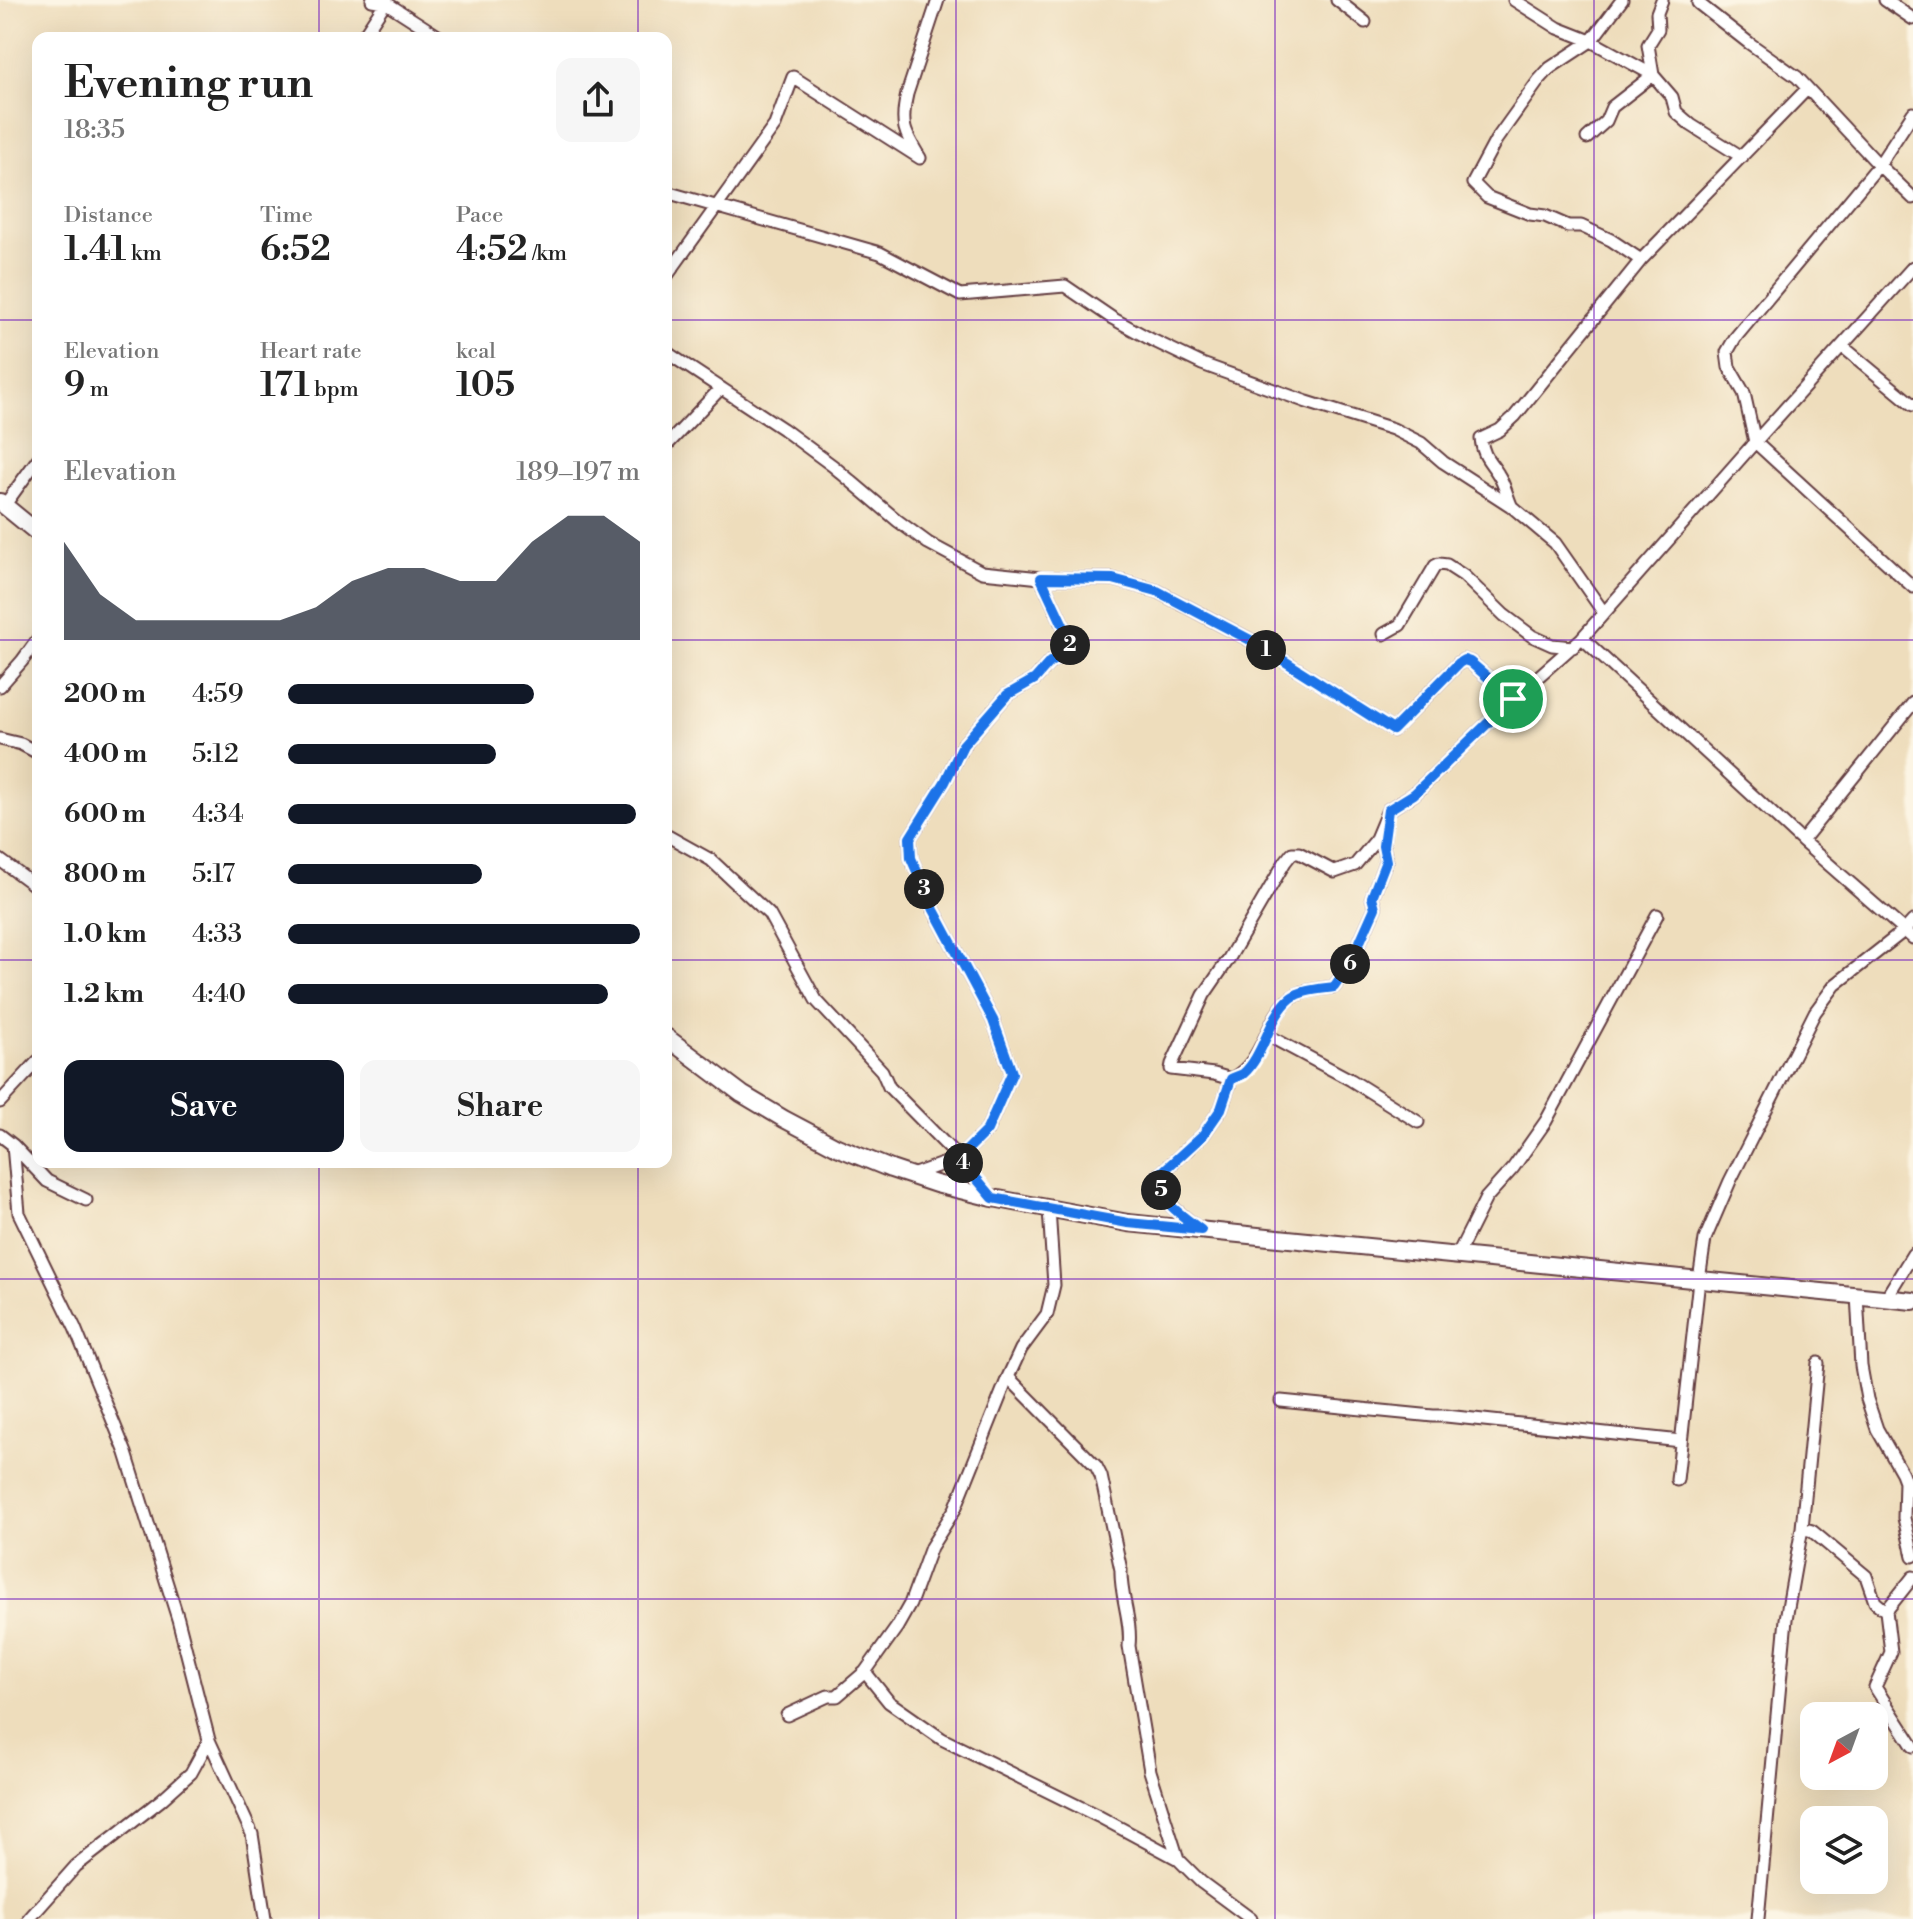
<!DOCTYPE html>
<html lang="en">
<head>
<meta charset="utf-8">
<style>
  :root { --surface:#fff; --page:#f6f6f6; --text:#222; --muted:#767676; --accent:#111827 }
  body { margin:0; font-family:"Libre Bodoni",serif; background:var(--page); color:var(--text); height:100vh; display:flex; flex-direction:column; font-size:30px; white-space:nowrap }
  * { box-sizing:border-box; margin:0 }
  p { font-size:26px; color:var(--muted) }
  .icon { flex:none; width:44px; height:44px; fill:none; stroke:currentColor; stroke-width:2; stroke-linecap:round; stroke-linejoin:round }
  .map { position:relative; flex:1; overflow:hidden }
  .side { position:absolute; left:32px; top:32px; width:640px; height:1136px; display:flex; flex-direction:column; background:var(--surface); border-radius:16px; box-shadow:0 8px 32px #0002 }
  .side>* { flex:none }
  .needle { width:52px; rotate:221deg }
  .controls { position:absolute; left:1800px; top:1702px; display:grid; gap:16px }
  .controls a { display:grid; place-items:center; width:88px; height:88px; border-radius:16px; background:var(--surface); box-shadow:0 8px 32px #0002; font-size:40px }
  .pin { position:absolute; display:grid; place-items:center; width:68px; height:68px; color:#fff; margin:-34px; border:4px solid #fff; border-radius:50%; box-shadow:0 2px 8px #0007 }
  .km { position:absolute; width:40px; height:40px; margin:-20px; border-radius:50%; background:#222; color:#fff; font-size:22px; line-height:40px; text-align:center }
  .round { display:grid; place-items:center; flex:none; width:84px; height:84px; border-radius:16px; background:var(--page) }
  .head { display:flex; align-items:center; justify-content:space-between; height:136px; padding:0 32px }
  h1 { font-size:44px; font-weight:600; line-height:60px }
  .figures { display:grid; grid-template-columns:repeat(3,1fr); gap:12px; height:136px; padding:8px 32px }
  .figures div { display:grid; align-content:center }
  .figures b { font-size:34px; font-weight:600 }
  .figures small { font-size:22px; font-weight:400 }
  .figures p { font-size:22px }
  .chart { height:224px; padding:16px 32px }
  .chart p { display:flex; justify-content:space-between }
  .chart svg { width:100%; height:144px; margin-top:8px; fill:var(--accent); opacity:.7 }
  .action { display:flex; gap:16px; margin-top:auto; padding:16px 32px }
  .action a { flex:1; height:92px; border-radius:16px; background:var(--accent); color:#fff; font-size:32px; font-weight:600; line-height:92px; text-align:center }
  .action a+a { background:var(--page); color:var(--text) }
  ul { padding:0 32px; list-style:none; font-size:26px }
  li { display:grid; grid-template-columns:128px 96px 1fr; align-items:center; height:60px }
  li i { height:20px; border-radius:10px; background:var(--accent) }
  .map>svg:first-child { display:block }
</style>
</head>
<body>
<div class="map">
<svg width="1913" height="1919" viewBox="0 0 1913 1919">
  <rect width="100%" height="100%" fill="#fcf5e5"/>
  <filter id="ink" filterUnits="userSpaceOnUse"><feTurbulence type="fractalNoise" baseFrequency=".0125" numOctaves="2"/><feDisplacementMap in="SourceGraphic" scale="16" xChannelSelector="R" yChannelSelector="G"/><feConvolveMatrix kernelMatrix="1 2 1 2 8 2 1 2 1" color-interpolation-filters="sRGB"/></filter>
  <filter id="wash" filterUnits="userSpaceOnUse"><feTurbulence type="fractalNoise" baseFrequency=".006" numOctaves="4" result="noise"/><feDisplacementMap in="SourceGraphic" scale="32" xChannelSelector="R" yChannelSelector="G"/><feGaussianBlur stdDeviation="1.8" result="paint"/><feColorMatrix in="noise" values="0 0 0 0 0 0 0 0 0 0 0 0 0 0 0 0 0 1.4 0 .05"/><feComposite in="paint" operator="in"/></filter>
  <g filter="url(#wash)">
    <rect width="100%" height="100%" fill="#eeddbc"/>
  </g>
  <g filter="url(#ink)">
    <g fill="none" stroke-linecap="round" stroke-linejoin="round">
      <!-- street casing -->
      <g stroke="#633c41" stroke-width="15">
        <path id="street" d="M 372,0 L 385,2 L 441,38
          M 1337,0 L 1365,22
          M 1514,0 L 1558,28 L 1591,41 L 1653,75 L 1612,107 L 1606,121 L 1587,138
          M 1622,0 L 1591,41 L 1550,68 L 1539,80 L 1496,140 L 1473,183 L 1487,197 L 1530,214 L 1545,216 L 1568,226 L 1581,226 L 1611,240 L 1641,260
          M 1662,0 L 1657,13 L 1658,29 L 1648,45 L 1653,75 L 1672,97 L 1676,112 L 1691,125 L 1742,157
          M 1699,0 L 1698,3 L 1749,43 L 1797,77 L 1879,165 L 1913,198
          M 1885,0 L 1913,19
          M 362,38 L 387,0
          M 1913,113 L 1879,165 L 1735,338 L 1727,352 L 1729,367 L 1744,393 L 1755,442 L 1913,587
          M 666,192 L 880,253 L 960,295 L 1065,286 L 1112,318 L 1152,340 L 1202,364 L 1307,402 L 1393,429 L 1421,443 L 1443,462 L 1511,506 L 1555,543 L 1604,613
          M 1913,267 L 1755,442 L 1582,638 L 1802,841 L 1913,938
          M 666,277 L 775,125 L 793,77 L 920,158 C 904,132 900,125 907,94 L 938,0
          M 1842,346 L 1913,405
          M 666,352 L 783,429 L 833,466 L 898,521 L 928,543 L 982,572 L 1041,578 L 1113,579 L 1157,591 L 1256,643 L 1393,730 L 1459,663 L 1464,660 L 1470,662 L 1513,699
          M 666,446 L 721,388
          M 1511,505 C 1507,496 1504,483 1498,474 C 1490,461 1483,457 1481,439 L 1500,430 L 1515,416 L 1641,260 L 1807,89
          M 4,506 L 38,459
          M 1384,634 L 1400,625 L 1435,566 L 1439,564 L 1447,565 L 1464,576 L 1504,615 L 1532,636 L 1552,645 L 1573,647
          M 0,686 L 22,661 L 38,639
          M 0,739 L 21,744 L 38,753
          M 666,835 L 711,860 L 769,914 L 816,1000 L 882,1071 L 889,1087 L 952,1151 L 992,1198
          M 1802,841 L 1913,703
          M 0,860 L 38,888
          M 1267,1035 L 1351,1080 L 1418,1122
          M 1231,1079 C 1266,1061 1264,1020 1291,998 C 1302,990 1320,989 1334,987 L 1350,964 L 1375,908 L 1372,897 L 1386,861 L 1383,846 L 1385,826
          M 0,1102 L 38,1061
          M 0,1135 L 13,1145 L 19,1213 L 75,1328 L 126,1453 L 178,1619 L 209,1740 L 252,1834 L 265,1919
          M 13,1145 L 47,1181 L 86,1200
          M 912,1175 L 959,1158 L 987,1130 L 1012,1073 L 993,1020 L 934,910 L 911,858 L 910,838 L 945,782 L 963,745 L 1007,695 L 1035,679 L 1050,662 L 1072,651 L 1064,627 L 1041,578
          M 1200,1230 C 1184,1216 1156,1200 1158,1176 L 1203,1135 L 1221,1109 L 1231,1079 L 1214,1074 L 1171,1069 L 1172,1064 L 1204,995 L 1228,960 L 1285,862 L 1292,853 L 1299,853 L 1335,872 L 1355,865 L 1375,841 L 1388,810 L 1414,794 L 1513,699 L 1582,638
          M 1457,1256 L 1486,1198 L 1513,1168 L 1546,1121 L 1657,915
          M 1857,1295 L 1861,1366 L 1867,1399 L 1877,1429 L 1902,1473 L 1905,1481 L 1904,1518 L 1913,1556
          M 1886,1298 L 1913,1254
          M 1008,1377 L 1096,1466 L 1101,1476 L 1121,1570 C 1120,1596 1132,1620 1129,1646 L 1150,1771 L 1178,1859
          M 1281,1401 L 1433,1416 L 1446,1416 L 1681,1441
          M 1677,1480 L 1699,1280 L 1705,1239 L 1730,1181 L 1815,1012 L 1835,985 L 1905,930 L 1913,921
          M 1802,1528 L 1812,1531 L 1866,1576 L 1875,1602 L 1886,1611
          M 1913,1577 L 1886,1611 L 1891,1652 L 1875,1687 L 1913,1746
          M 865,1672 L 889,1702 L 942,1739 L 1098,1816 L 1178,1859 L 1201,1882 L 1251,1919
          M 787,1715 L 828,1696 L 837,1696 L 865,1672 L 897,1627 L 910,1604 L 931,1547 L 955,1509 L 1008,1377 L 1021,1349 L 1047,1314 L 1054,1285 L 1049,1209
          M 29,1919 L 76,1866 L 161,1800 L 191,1773 L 209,1740
          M 1758,1919 L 1786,1619 L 1802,1528 L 1818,1363"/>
      </g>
      <!-- secondary casing -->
      <g stroke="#633c41" stroke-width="20">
        <path id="secondary" d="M 0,502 L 38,533
          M 666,1037 L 742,1094 L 784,1119 L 837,1147 L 891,1169 L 936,1184 L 993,1198 L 1128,1223 L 1913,1301"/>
      </g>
      <!-- street -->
      <use href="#street" stroke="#fff" stroke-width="11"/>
      <!-- secondary -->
      <use href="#secondary" stroke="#fff" stroke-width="16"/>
    </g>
  </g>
  <g fill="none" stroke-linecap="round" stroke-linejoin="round" filter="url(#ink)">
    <!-- route casing -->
    <g stroke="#fff" stroke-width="16">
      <path id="route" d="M 1041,578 L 1113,579 L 1157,591 L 1256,643 L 1393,730 L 1459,663 L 1464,660 L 1470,662 L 1513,699 L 1414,794 L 1388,810 L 1383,846 L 1386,861 L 1372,897 L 1375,908 L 1350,964 L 1334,987 C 1320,989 1301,990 1291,998 C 1269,1016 1264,1056 1243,1074 C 1239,1076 1235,1077 1231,1079 L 1221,1109 L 1203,1135 L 1158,1176 C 1156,1200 1184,1217 1201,1230 L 1128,1223 L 993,1198 L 959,1158 L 987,1130 L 1012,1073 L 993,1020 L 934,910 L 911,858 L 910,838 L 945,782 L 963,745 L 1007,695 L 1035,679 L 1050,662 L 1072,651 L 1064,627 Z"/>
    </g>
    <!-- route -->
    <use href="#route" stroke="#1a73e8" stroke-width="10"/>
  </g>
  <!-- grid -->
  <path fill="none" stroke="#7b2cbf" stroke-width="2" stroke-opacity="0.55" d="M 319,0 L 319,38M 638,0 L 638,38M 956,0 L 956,1919M 1275,0 L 1275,1919M 1594,0 L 1594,1919M 0,320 L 38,320M 666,320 L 1913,320M 0,640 L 38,640M 666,640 L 1913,640M 0,960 L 38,960M 666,960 L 1913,960M 319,1162 L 319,1919M 638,1162 L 638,1919M 0,1279 L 1913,1279M 0,1599 L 1913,1599"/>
</svg>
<div class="controls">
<a><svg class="needle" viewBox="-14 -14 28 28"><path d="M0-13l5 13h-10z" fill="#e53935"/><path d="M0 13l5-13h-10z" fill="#767676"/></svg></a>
<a><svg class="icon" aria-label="layers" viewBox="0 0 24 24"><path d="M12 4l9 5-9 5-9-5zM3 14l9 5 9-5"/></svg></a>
</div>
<div class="pin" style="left:1513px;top:699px;background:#1e9e55"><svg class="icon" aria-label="arrive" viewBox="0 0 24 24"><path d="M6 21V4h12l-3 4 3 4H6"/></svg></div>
<b class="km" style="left:1266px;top:650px">1</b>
<b class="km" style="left:1070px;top:645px">2</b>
<b class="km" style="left:924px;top:889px">3</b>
<b class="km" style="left:963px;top:1163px">4</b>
<b class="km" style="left:1161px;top:1190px">5</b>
<b class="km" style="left:1350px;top:964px">6</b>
<section class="side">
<div class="head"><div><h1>Evening run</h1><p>18:35</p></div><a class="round"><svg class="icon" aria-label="share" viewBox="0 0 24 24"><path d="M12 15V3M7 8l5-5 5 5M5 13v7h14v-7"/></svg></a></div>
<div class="figures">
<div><p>Distance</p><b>1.41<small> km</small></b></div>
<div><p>Time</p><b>6:52</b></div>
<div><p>Pace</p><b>4:52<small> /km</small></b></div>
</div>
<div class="figures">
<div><p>Elevation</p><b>9<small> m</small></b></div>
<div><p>Heart rate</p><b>171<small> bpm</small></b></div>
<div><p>kcal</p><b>105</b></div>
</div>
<div class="chart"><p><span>Elevation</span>189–197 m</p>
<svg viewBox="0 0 160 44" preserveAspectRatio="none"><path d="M0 44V14L10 30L20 38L30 38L40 38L50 38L60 38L70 34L80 26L90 22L100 22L110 26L120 26L130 14L140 6L150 6L160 14V44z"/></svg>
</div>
<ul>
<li><b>200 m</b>4:59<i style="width:70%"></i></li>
<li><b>400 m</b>5:12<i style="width:59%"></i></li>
<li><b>600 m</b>4:34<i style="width:99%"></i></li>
<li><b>800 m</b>5:17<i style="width:55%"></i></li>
<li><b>1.0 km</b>4:33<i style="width:100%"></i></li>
<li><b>1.2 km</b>4:40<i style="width:91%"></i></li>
</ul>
<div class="action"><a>Save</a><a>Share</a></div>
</section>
</div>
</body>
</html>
